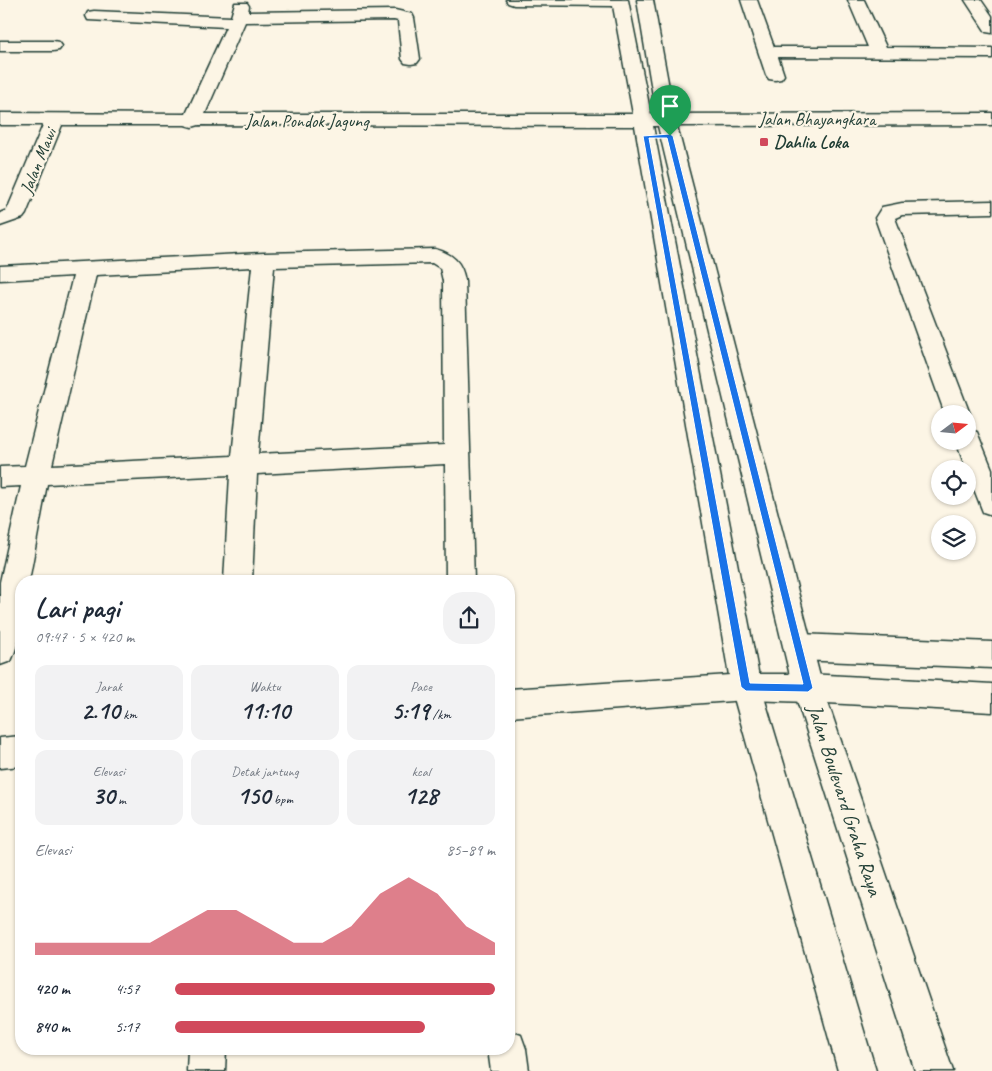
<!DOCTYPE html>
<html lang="id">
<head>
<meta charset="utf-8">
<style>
  :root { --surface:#fff; --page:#f2f2f3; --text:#1f2937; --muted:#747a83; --accent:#d1495b }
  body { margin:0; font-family:Caveat,sans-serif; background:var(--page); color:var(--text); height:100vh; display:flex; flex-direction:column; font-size:19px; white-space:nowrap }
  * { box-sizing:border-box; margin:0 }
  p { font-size:16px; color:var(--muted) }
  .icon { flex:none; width:28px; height:28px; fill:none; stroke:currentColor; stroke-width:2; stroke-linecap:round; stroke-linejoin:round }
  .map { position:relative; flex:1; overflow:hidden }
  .details { position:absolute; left:15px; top:575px; width:500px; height:480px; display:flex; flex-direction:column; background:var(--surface); border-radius:20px; box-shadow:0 1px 4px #0004 }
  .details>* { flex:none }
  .needle { width:32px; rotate:74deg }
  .buttons { position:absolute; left:931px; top:405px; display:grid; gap:10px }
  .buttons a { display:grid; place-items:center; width:45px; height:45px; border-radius:50%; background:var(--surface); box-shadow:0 1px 4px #0004; font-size:25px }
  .pin { position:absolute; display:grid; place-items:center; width:42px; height:42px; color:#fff; margin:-51px -21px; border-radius:50% 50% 50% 0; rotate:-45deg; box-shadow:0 0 5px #0007 }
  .pin .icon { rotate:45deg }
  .round { display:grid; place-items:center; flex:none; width:52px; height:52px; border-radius:20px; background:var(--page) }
  .summary { display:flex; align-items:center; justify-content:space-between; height:85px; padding:0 20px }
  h1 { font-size:28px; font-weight:600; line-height:38px }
  .figures { display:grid; grid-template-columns:repeat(3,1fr); gap:8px; height:85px; padding:5px 20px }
  .figures div { display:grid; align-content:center; border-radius:12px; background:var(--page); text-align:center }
  .figures b { font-size:25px; font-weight:600 }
  .figures small { font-size:14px; font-weight:400 }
  .figures p { font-size:14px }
  .chart { height:140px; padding:10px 20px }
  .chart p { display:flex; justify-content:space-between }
  .chart svg { width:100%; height:90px; margin-top:5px; fill:var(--accent); opacity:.7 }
  ul { padding:0 20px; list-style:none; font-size:16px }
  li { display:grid; grid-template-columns:80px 60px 1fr; align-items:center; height:38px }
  li i { height:12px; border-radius:6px; background:var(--accent) }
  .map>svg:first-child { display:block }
</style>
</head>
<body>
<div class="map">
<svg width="992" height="1071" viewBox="0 0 992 1071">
  <rect width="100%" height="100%" fill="#fcf5e5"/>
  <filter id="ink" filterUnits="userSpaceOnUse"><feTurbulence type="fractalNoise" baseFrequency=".02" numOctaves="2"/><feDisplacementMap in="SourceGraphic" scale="10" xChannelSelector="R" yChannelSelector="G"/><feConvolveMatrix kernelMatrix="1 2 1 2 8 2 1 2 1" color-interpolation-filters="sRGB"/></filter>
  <g filter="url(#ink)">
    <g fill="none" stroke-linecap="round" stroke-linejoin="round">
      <!-- minor casing -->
      <g stroke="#1f3d34" stroke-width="3">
        <path id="minor" d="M 506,0 L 628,0 L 652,120 L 650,124 L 643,126 L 199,125 L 192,127 L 185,125 L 62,125 L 26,214 L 23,218 L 0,226 L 0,213 L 7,210 L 43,125 L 0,125 L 0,113 L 186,114 L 226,27 L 88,20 L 86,16 L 88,12 L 94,11 L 231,17 L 235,3 L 247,3 L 249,6 L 248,12 L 395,10 L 412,14 L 414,18 L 420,59 L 417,63 L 411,64 L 405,63 L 402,59 L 398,21 L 394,20 L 245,22 L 205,114 L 633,114 L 613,6 L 514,5 L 508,3 Z
          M 637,0 L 653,0 L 675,120 L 673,124 L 666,126 L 659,124 L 657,120 Z
          M 741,0 L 757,0 L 774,47 L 868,47 L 848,0 L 864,0 L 886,47 L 992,48 L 992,58 L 778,57 L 784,75 L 781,79 L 775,80 L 769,79 L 766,75 Z
          M 965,0 L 981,0 L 992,16 L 992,33 L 986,32 Z
          M 0,41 L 53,41 L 59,42 L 62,46 L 59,50 L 53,51 L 0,51 Z
          M 992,201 L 992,213 L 902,215 L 895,218 L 970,414 L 968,419 L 968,414 L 945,414 L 875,218 L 882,207 L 902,203 Z
          M 435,249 C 453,254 462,262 465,281 L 474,581 L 446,581 L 445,464 L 257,474 L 252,581 L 224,581 L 230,475 L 47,484 L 29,581 L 21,581 C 21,608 23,636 11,661 L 0,665 L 0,582 L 21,486 L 0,487 L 0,467 L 25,466 L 73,276 L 0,280 L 0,266 L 264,253 ZM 432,263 L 440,268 L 443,281 L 444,445 L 258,454 L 274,267 ZM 252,267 L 232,456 L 52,465 L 96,275 Z
          M 968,430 L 977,432 L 992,469 L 992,515 L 983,512 L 968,474 L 968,469 L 966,469 L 956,441 L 968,441 Z
          M 799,634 L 992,642 L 992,668 L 799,660 L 788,656 L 784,647 L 788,638 Z
          M 746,674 L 808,674 L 992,684 L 992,712 L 808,702 L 746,700 L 509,717 L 509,689 Z
          M 21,736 L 21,766 L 0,768 L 0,738 Z
          M 509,1031 L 521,1035 L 526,1049 L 529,1071 L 491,1071 L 488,1049 L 509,1049 Z
          M 188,1049 L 226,1049 L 225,1071 L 187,1071 Z"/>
      </g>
      <!-- major casing -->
      <g stroke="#1f3d34" stroke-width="3">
        <path id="major" d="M 992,113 L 992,125 L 677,126 L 823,688 L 953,1071 L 915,1071 L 793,688 L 658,126 L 653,126 L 761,687 L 876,1071 L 838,1071 L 731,687 L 634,120 L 636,116 L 643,114 Z"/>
      </g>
      <!-- minor -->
      <use href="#minor" fill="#fcf5e5" fill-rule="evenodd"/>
      <!-- major -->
      <use href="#major" fill="#fcf5e5" fill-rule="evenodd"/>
    </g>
  </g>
  <!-- route -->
  <path fill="#1a73e8" stroke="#fff" fill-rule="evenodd" d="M 670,134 L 673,136 L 813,688 L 808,692 L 746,691 L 741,687 L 643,136 ZM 649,138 L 667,138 L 803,684 L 750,683 Z"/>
  <!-- markers -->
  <rect fill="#d1495b" stroke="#fcf5e5" stroke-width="2" x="759" y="137" width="10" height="10" rx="2.5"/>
  <g text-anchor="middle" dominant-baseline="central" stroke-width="4.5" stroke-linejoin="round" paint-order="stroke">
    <!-- far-street labels -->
    <g font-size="18" fill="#1f3d34" stroke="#fcf5e5">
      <text x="817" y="119">Jalan Bhayangkara</text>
      <text x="307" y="121">Jalan Pondok Jagung</text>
      <text transform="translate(38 161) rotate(-68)">Jalan Mawi</text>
    </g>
    <!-- far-poi labels -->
    <g font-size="18" font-weight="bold" fill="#1f3d34" stroke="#fcf5e5" text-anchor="start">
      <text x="774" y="142">Dahlia Loka</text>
    </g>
    <!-- street labels -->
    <g font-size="21" fill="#1f3d34" stroke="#fcf5e5">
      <text transform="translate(845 800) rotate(72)">Jalan Boulevard Graha Raya</text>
    </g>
  </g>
</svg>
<div class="buttons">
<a><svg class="needle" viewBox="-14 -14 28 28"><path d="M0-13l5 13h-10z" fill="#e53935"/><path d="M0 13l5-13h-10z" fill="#747a83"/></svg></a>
<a><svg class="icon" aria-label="locate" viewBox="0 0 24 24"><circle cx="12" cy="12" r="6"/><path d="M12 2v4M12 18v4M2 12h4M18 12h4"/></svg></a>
<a><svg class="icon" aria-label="layers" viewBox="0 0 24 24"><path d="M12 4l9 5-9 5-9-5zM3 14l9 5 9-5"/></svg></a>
</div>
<div class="pin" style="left:670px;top:136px;background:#1e9e55"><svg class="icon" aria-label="arrive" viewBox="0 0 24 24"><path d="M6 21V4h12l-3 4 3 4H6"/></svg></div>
<section class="details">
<div class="summary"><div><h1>Lari pagi</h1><p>09:47 · 5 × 420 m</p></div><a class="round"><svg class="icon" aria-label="share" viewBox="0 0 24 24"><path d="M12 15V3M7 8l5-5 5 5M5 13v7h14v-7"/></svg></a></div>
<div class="figures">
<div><p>Jarak</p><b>2.10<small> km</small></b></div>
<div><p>Waktu</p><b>11:10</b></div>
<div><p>Pace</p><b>5:19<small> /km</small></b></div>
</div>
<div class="figures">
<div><p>Elevasi</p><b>30<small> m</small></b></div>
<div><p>Detak jantung</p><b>150<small> bpm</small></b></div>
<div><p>kcal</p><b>128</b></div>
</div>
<div class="chart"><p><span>Elevasi</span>85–89 m</p>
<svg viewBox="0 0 160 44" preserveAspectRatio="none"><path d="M0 44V38L10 38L20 38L30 38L40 38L50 30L60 22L70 22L80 30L90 38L100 38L110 30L120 14L130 6L140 14L150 30L160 38V44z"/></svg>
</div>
<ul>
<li><b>420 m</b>4:57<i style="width:100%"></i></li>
<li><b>840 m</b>5:17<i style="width:78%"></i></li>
</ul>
</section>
</div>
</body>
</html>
